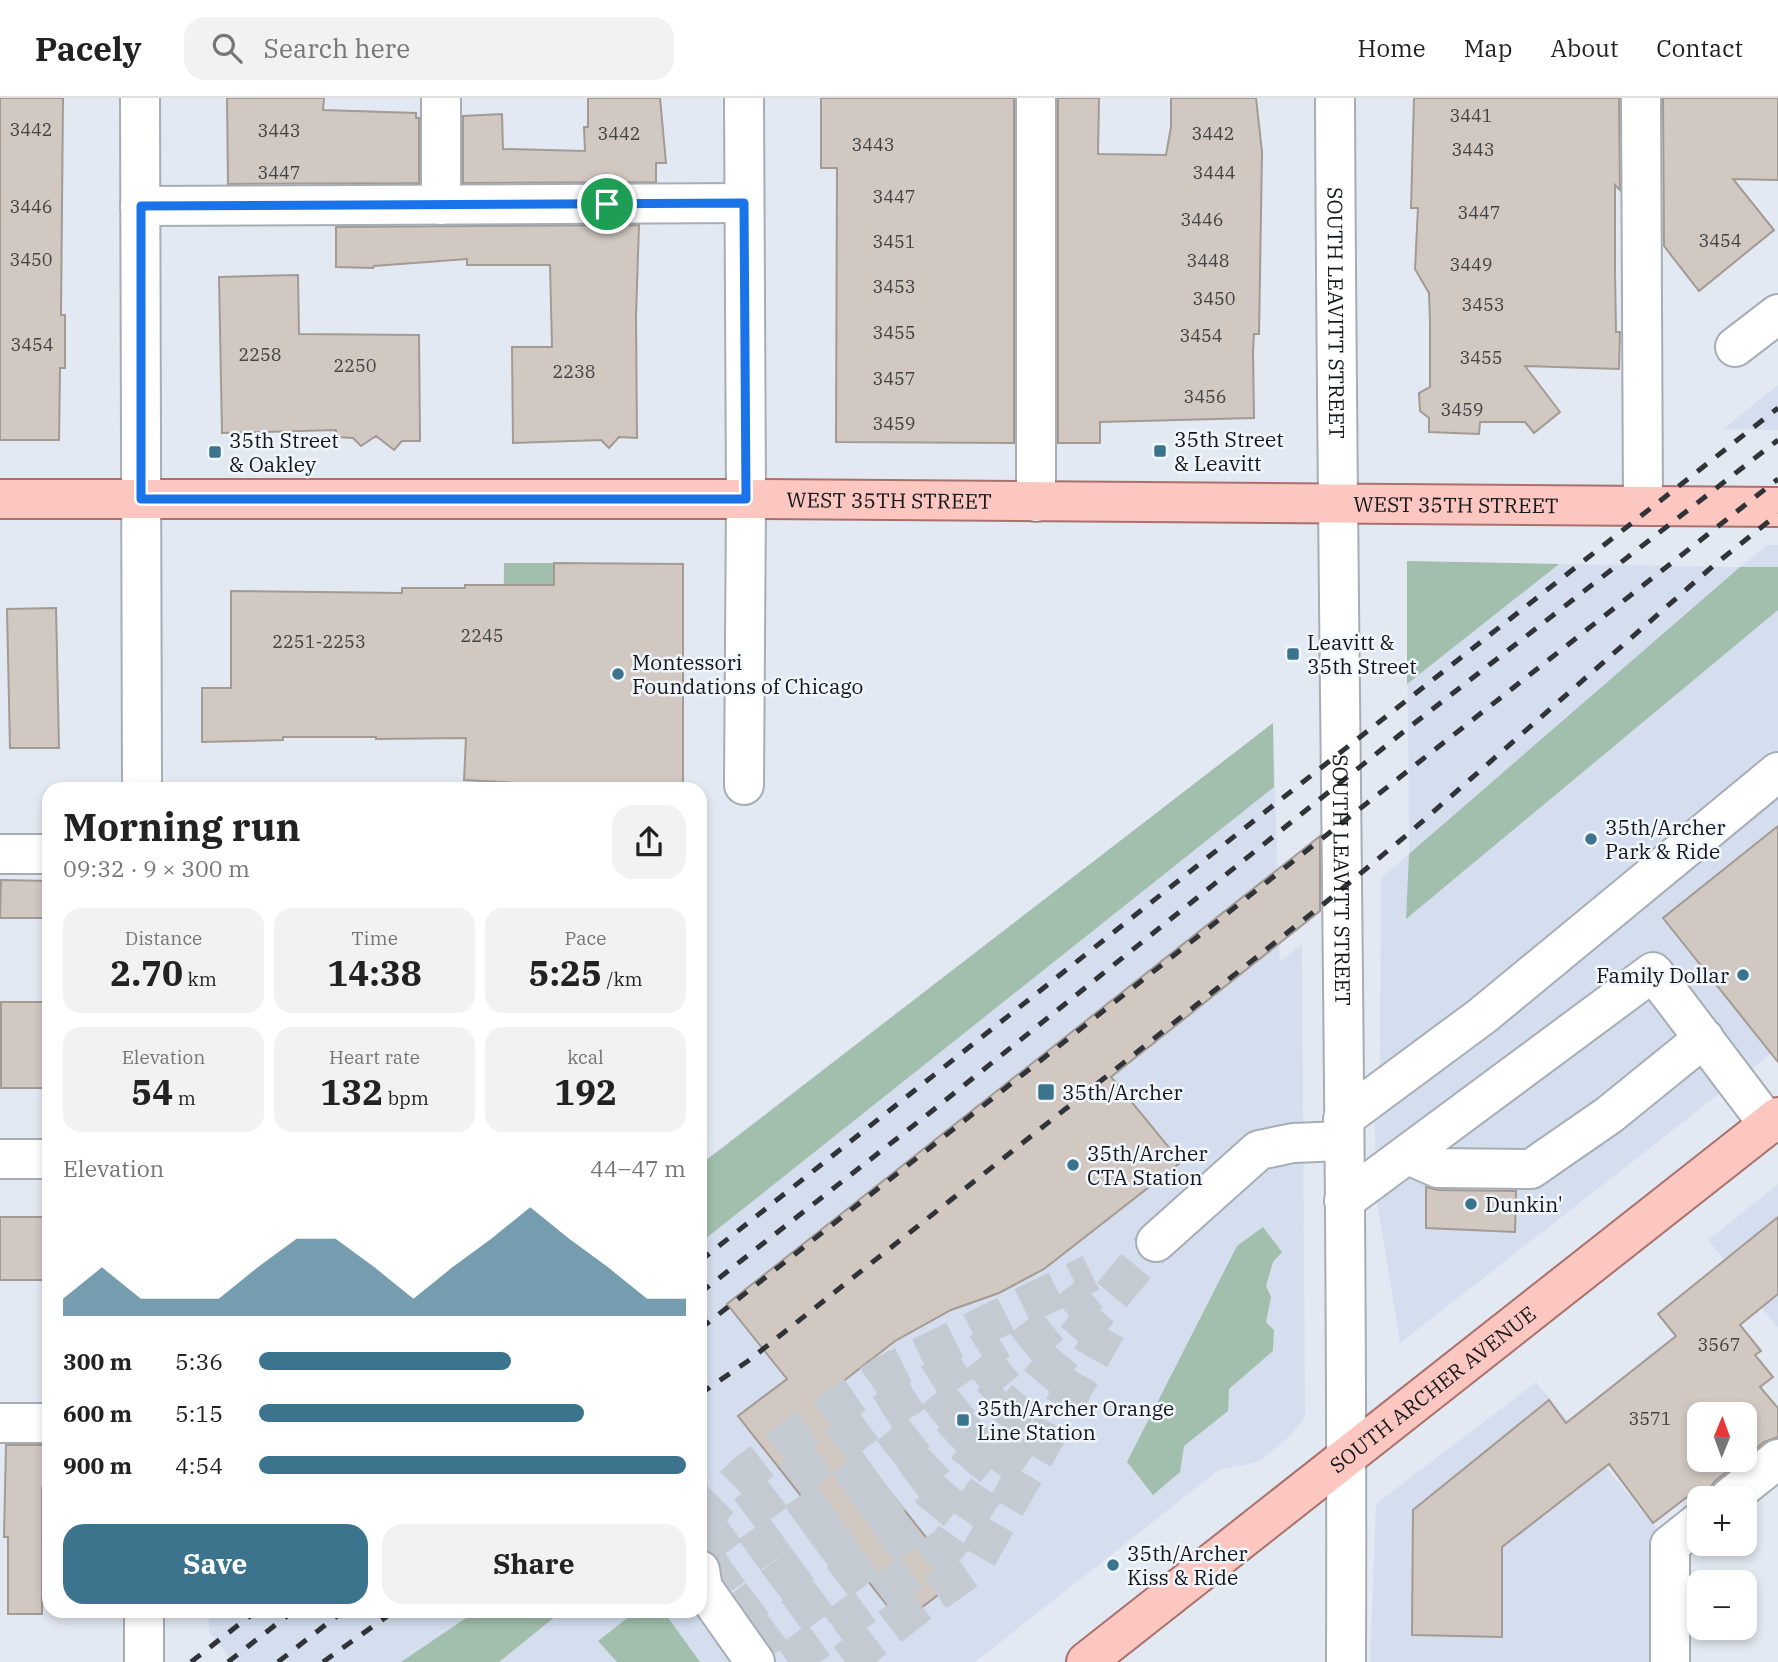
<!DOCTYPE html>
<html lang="en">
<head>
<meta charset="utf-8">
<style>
  :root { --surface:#fff; --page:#f2f2f2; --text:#222; --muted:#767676; --line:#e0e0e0; --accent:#3c748e }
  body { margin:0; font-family:"IBM Plex Serif",serif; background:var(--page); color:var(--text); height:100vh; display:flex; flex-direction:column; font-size:26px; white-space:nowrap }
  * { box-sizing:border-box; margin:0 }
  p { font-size:23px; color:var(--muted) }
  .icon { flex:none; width:38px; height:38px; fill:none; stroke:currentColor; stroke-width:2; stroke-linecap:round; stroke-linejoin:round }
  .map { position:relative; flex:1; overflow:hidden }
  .drawer { position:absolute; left:42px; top:684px; width:665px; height:836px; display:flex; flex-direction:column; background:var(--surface); border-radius:21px; box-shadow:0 4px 10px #0003 }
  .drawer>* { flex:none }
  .needle { width:46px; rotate:1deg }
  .buttons { position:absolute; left:1687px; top:1304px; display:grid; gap:14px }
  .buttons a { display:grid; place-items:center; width:70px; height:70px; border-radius:14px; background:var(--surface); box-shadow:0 4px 10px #0003; font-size:35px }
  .pin { position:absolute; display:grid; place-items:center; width:60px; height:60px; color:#fff; margin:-30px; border:4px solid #fff; border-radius:50%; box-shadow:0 2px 7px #0007 }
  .round { display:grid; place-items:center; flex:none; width:74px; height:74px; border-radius:21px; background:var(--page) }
  .overview { display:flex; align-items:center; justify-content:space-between; height:119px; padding:0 21px }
  h1 { font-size:38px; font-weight:700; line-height:52px }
  .metrics { display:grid; grid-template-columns:repeat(3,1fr); gap:10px; height:119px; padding:7px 21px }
  .metrics div { display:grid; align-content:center; border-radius:18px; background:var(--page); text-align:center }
  .metrics b { font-size:35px; font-weight:700 }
  .metrics small { font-size:19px; font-weight:400 }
  .metrics p { font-size:19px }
  .chart { height:196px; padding:14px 21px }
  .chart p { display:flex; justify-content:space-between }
  .chart svg { width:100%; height:126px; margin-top:7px; fill:var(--accent); opacity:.7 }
  .primary-button { display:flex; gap:14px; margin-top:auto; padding:14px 21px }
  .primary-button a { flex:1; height:80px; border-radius:21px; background:var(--accent); color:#fff; font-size:28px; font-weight:700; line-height:80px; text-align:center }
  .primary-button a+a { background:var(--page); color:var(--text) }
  ul { padding:0 21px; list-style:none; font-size:23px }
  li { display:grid; grid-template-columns:112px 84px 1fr; align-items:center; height:52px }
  li i { height:18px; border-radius:9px; background:var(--accent) }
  header { display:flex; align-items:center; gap:42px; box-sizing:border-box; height:98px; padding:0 35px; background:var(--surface); border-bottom:2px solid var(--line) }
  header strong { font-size:33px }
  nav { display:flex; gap:38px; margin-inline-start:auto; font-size:24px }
  .search { width:490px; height:63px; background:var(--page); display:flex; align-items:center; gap:18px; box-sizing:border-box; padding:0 24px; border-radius:21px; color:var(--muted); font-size:26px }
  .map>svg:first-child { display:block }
</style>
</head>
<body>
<header>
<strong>Pacely</strong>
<div class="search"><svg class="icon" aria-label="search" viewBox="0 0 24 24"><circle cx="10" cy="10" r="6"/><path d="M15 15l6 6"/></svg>Search here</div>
<nav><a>Home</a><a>Map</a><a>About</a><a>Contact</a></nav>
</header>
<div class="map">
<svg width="1778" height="1564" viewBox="0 0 1778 1564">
  <rect width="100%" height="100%" fill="#e3e9f2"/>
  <!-- built -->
  <path fill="#d4deee" d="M 1778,287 L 1778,332 L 1723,331 Z
    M 1767,447 L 1778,447 L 1778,660 L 1380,979 L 1381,780 L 1409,756 L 1407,508 L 1487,465 L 1740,469 Z
    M 1273,625 L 1280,864 L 1302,846 L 1305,1319 L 1289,1339 L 1259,1364 L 1220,1371 L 975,1564 L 233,1564 L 209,1534 L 209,1514 L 700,1514 L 700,1066 Z
    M 1778,674 L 1778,950 L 1400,1245 L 1377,1104 L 1374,1000 Z
    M 1778,1086 L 1778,1230 L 1708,1142 Z
    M 1536,1284 L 1670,1447 L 1670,1564 L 1370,1564 L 1376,1406 Z"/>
  <!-- green -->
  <path fill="#a2beac" d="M 1407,463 L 1559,466 L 1407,586 Z
    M 504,465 L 554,465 L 553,687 L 659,688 L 659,691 L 502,691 Z
    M 1740,469 L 1778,469 L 1778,512 L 1406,821 L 1409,756 Z
    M 1273,625 L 1274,689 L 700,1145 L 700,1067 Z
    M 1263,1129 L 1282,1154 L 1273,1164 L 1266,1188 L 1271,1199 L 1266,1224 L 1274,1232 L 1273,1253 L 1229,1291 L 1228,1313 L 1184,1348 L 1180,1374 L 1153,1397 L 1127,1364 L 1237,1148 Z
    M 475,1514 L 561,1514 L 499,1564 L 401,1564 Z
    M 635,1514 L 664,1514 L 700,1564 L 617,1564 L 598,1543 Z"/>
  <!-- building -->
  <path fill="#d1c8c2" stroke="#a39a94" stroke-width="2" d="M 0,0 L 63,0 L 61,217 L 65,217 L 65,270 L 60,270 L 59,342 L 0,342 Z
    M 227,0 L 324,0 L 323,12 L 416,15 L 416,20 L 419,20 L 419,85 L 228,86 Z
    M 588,0 L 660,0 L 666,65 L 656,65 L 656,84 L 463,85 L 463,18 L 502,16 L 503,51 L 585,53 L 584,29 L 588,29 Z
    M 821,0 L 1014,0 L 1014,345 L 836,344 L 837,70 L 821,70 Z
    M 1058,0 L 1099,0 L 1098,56 L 1166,57 L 1171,29 L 1171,0 L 1256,0 L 1262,54 L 1259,236 L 1254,236 L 1253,254 L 1254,320 L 1100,324 L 1100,345 L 1058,345 Z
    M 1414,0 L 1619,0 L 1620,92 L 1615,87 L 1615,173 L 1616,234 L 1620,234 L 1619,271 L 1525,268 L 1560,314 L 1534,335 L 1525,324 L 1480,324 L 1479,336 L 1429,334 L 1429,320 L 1420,313 L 1419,295 L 1430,289 L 1430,226 L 1429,195 L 1415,171 L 1418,110 L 1411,110 Z
    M 1663,0 L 1778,0 L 1778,82 L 1733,81 L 1774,132 L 1699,193 L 1664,148 Z
    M 639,127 L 636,218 L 637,340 L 619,339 L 609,350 L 601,342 L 513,345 L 512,249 L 552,249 L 550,167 L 467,167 L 467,161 L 374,168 L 373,170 L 336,169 L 336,129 Z
    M 298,177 L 299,236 L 419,237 L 420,343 L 402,343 L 394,352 L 376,338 L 361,348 L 353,340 L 336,339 L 336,332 L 222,335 L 219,179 Z
    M 554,465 L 683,466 L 683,687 L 553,687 L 464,682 L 466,640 L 376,641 L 376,639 L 283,639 L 283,642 L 202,644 L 202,590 L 231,590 L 231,493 L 402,495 L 402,490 L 465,490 L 465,487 L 554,487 Z
    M 56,510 L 59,650 L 10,650 L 7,511 Z
    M 1778,728 L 1778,964 L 1663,820 Z
    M 1320,738 L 1320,813 L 1111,979 L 1181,1064 L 1044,1171 L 999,1195 L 951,1212 L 895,1243 L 818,1303 L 959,1481 L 901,1525 L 738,1318 L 787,1281 L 727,1206 Z
    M 1,782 L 49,783 L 49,820 L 0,820 Z
    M 1,904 L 49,904 L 49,966 L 45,966 L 44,990 L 1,990 Z
    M 1426,1089 L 1438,1092 L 1516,1093 L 1515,1134 L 1426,1130 Z
    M 0,1119 L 49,1119 L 49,1182 L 0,1182 Z
    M 1778,1119 L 1778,1196 L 1740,1227 L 1761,1253 L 1755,1257 L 1773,1279 L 1760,1289 L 1778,1310 L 1778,1339 L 1764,1344 L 1745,1360 L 1745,1316 L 1699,1316 L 1699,1362 L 1742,1362 L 1715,1383 L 1708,1393 L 1697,1402 L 1692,1404 L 1687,1399 L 1653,1425 L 1609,1366 L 1502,1449 L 1502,1539 L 1412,1537 L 1413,1412 L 1549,1302 L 1566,1325 L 1676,1238 L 1658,1216 Z
    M 6,1347 L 49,1347 L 49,1390 L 42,1390 L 42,1516 L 8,1516 L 8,1439 L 4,1439 Z"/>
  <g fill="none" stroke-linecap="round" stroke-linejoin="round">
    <!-- minor-tunnel -->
    <path stroke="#c4cad2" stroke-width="38" stroke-dasharray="38 19" stroke-linecap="butt" d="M 700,1433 L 715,1406 L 744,1377 L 790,1341 L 885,1276 L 1091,1175
      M 700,1451 L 873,1321 L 1000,1242
      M 703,1490 L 887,1359 L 1091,1195
      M 727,1523 L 911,1384 L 1004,1292
      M 747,1553 L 929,1416 L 1156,1144
      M 788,1564 L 949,1446 L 1024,1336
      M 845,1564 L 922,1504 L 972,1469 L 1107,1231"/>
    <!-- minor casing -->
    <g stroke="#a7adb5" stroke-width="42">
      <g id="minor">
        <path d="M 140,0 L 142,691"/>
        <path d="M 441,0 L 441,107"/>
        <path d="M 744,0 L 746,401 L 744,687"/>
        <path d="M 1036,0 L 1036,404"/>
        <path id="s1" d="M 1335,0 C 1337,521 1348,1043 1346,1564"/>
        <path d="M 1641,0 L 1643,408"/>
        <path d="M 140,108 L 744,105"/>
        <path d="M 1735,249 L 1778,216"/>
        <path d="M 0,756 L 49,756"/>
        <path d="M 1343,1021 L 1482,918 L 1778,674"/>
        <path d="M 1408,1057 L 1438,1070 L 1531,1071 L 1609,1017 L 1704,940"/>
        <path d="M 0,1061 L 49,1061"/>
        <path d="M 1344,1103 L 1653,874 L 1769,1027"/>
        <path d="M 1156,1144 L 1259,1052 L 1293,1045 L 1343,1043"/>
        <path d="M 0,1325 L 49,1325"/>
        <path d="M 1729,1400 L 1778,1361"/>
        <path d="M 700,1472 L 703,1490 L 755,1564"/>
        <path d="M 144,1514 L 144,1564"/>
        <path d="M 1670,1564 L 1670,1447 L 1699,1424"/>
      </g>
    </g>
    <!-- major casing -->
    <g stroke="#a9716b" stroke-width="42">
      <g id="major">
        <path id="s2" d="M 0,401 L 746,401 L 1778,409"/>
        <path id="s3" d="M 1086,1564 L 1778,1019"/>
      </g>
    </g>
    <!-- minor -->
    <use href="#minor" stroke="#fff" stroke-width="38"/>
    <!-- major -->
    <use href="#major" stroke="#fbc7c0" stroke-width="38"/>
    <!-- rail -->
    <path stroke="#303337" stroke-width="5" stroke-dasharray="12 12" stroke-linecap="butt" d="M 700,1163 L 1275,706 L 1778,310
      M 700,1195 L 932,1013 L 1407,631 L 1778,342
      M 700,1231 L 1778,381
      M 700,1296 L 748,1263 L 1326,804 L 1408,736 L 1713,468 L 1778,416
      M 191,1564 L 255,1514
      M 228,1564 L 292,1514
      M 278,1564 L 342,1514
      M 323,1564 L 393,1514"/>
  </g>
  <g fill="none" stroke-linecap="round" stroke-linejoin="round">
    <!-- route casing -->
    <g stroke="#fff" stroke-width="14">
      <path id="route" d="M 744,105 L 746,401 L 141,401 L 141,108 Z"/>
    </g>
    <!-- route -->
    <use href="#route" stroke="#1a73e8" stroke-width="9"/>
  </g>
  <!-- markers -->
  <g fill="#3c748e" stroke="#f1f6fd" stroke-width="2.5">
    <rect x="1153" y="346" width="14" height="14" rx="3.5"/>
    <rect x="208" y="347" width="14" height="14" rx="3.5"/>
    <rect x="1286" y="549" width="14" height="14" rx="3.5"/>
    <circle cx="618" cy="576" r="7"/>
    <circle cx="1591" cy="741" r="7"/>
    <circle cx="1743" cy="877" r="7"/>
    <rect x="1037" y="985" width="18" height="18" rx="3.5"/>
    <circle cx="1073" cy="1067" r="7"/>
    <circle cx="1471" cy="1106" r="7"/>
    <rect x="956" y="1315" width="14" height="14" rx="3.5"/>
    <circle cx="1113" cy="1467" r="7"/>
  </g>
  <g text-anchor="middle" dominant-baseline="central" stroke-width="5" stroke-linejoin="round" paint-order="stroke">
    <!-- number labels -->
    <g font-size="18" fill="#444344">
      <text x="1471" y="17">3441</text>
      <text x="31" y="31">3442</text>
      <text x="279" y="32">3443</text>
      <text x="619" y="35">3442</text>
      <text x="1213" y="35">3442</text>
      <text x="873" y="46">3443</text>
      <text x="1473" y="51">3443</text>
      <text x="279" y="74">3447</text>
      <text x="1214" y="74">3444</text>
      <text x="894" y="98">3447</text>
      <text x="31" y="108">3446</text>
      <text x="1479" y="114">3447</text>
      <text x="1202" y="121">3446</text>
      <text x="1720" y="142">3454</text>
      <text x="894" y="143">3451</text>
      <text x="31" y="161">3450</text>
      <text x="1208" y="162">3448</text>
      <text x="1471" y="166">3449</text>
      <text x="894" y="188">3453</text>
      <text x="1214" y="200">3450</text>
      <text x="1483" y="206">3453</text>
      <text x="894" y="234">3455</text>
      <text x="1201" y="237">3454</text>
      <text x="32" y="246">3454</text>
      <text x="260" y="256">2258</text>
      <text x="1481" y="259">3455</text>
      <text x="355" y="267">2250</text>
      <text x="574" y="273">2238</text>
      <text x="894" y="280">3457</text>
      <text x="1205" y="298">3456</text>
      <text x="1462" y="311">3459</text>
      <text x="894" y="325">3459</text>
      <text x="482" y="537">2245</text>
      <text x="319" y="543">2251-2253</text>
      <text x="1719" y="1246">3567</text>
      <text x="1650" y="1320">3571</text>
    </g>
    <!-- street labels -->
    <g font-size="21" fill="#15171a" stroke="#f1f6fd">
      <text stroke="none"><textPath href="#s1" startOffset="215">SOUTH LEAVITT STREET</textPath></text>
      <text stroke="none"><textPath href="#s2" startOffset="889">WEST 35TH STREET</textPath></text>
      <text stroke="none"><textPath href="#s2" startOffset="1456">WEST 35TH STREET</textPath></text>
      <text stroke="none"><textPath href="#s1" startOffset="782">SOUTH LEAVITT STREET</textPath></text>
      <text stroke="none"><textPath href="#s3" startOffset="441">SOUTH ARCHER AVENUE</textPath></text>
    </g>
    <!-- poi labels -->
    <g font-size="21" fill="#15171a" stroke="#f1f6fd" text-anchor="start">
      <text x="1174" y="341">35th Street<tspan x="1174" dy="24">&amp; Leavitt</tspan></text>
      <text x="229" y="342">35th Street<tspan x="229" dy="24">&amp; Oakley</tspan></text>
      <text x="1307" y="544">Leavitt &amp;<tspan x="1307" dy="24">35th Street</tspan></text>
      <text x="632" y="564">Montessori<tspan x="632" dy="24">Foundations of Chicago</tspan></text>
      <text x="1605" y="729">35th/Archer<tspan x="1605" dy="24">Park &amp; Ride</tspan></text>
      <text x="1729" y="877" text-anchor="end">Family Dollar</text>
      <text x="1062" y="994">35th/Archer</text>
      <text x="1087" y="1055">35th/Archer<tspan x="1087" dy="24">CTA Station</tspan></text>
      <text x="1485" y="1106">Dunkin'</text>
      <text x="977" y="1310">35th/Archer Orange<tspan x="977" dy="24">Line Station</tspan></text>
      <text x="1127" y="1455">35th/Archer<tspan x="1127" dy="24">Kiss &amp; Ride</tspan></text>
    </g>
  </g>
</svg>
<div class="buttons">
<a><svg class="needle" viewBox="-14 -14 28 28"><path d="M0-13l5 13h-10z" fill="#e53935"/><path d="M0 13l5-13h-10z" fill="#767676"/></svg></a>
<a>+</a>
<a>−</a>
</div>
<div class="pin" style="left:607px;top:106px;background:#1e9e55"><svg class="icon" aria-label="arrive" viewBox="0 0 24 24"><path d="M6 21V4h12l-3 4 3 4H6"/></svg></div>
<section class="drawer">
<div class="overview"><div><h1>Morning run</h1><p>09:32 · 9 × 300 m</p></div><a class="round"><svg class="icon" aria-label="share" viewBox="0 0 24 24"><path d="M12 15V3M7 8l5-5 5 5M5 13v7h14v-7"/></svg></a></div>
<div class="metrics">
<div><p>Distance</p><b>2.70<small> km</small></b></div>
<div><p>Time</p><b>14:38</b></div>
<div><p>Pace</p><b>5:25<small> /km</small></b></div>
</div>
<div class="metrics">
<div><p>Elevation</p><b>54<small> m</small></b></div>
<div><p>Heart rate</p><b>132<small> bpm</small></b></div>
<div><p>kcal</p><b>192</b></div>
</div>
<div class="chart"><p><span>Elevation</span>44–47 m</p>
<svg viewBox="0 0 160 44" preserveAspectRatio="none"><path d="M0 44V38L10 27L20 38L30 38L40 38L50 27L60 17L70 17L80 27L90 38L100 27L110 17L120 6L130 17L140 27L150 38L160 38V44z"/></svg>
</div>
<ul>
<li><b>300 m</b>5:36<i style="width:59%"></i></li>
<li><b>600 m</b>5:15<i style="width:76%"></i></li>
<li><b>900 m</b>4:54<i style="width:100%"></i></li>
</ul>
<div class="primary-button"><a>Save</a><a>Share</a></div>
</section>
</div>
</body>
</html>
